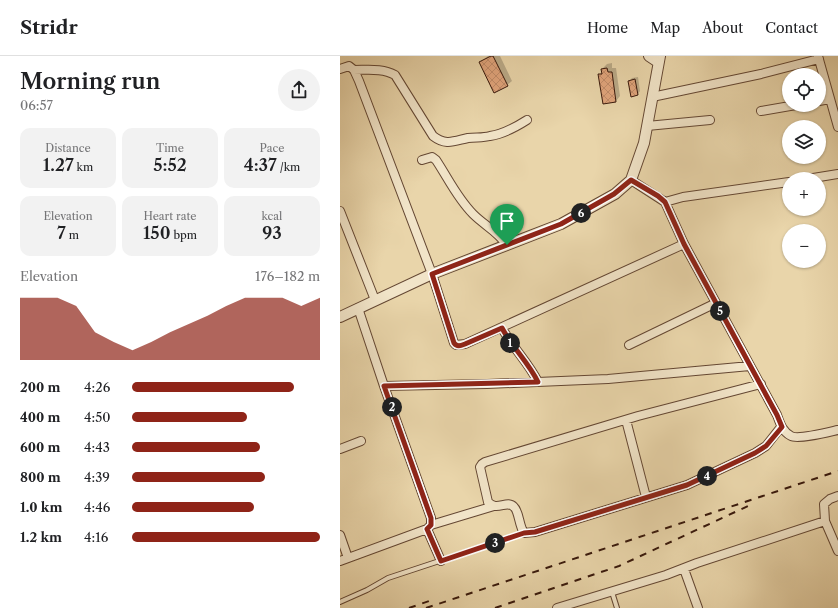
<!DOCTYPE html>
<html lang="en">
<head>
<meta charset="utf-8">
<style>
  :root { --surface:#fff; --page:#f2f2f2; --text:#202124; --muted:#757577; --line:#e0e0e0; --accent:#8f2418 }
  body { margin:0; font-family:"Libre Caslon Text",serif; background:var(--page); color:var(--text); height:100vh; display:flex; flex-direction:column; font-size:15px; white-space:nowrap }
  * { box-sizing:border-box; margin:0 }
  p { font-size:13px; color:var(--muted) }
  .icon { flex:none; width:22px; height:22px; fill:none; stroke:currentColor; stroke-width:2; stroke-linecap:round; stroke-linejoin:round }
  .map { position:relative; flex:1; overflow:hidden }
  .side { display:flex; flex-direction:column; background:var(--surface); width:340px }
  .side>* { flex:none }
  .tools { position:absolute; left:442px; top:12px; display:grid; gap:8px }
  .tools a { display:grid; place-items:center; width:44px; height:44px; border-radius:50%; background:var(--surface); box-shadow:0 1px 3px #0004; font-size:20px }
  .pin { position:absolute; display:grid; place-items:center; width:34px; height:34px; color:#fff; margin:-41px -17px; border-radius:50% 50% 50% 0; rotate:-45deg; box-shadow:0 0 4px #0007 }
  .pin .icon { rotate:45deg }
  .km { position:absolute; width:20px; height:20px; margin:-10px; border-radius:50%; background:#222; color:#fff; font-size:11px; line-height:20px; text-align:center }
  .round { display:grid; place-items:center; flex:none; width:42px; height:42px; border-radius:21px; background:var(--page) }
  .overview { display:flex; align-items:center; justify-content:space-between; height:68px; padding:0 20px }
  h1 { font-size:22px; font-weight:600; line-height:30px }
  .stats { display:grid; grid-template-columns:repeat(3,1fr); gap:6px; height:68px; padding:4px 20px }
  .stats div { display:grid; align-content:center; border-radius:10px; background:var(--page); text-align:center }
  .stats b { font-size:17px; font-weight:600 }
  .stats small { font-size:11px; font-weight:400 }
  .stats p { font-size:11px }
  .chart { height:112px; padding:8px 20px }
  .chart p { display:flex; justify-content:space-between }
  .chart svg { width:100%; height:72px; margin-top:4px; fill:var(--accent); opacity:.7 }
  ul { padding:0 20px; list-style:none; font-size:13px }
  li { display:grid; grid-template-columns:64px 48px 1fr; align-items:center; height:30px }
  li i { height:10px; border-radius:5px; background:var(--accent) }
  header { display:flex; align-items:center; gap:24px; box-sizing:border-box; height:56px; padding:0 20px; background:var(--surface); border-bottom:1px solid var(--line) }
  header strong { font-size:19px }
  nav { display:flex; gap:22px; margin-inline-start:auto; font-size:14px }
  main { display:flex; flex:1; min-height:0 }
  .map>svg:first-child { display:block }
</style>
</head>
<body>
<header>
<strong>Stridr</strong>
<nav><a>Home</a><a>Map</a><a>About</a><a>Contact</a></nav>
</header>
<main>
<section class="side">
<div class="overview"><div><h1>Morning run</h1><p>06:57</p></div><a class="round"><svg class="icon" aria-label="share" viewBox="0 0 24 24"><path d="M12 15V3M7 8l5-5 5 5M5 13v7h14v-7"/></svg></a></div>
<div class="stats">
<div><p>Distance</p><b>1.27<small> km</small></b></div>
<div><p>Time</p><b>5:52</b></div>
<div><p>Pace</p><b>4:37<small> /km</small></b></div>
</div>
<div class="stats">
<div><p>Elevation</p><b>7<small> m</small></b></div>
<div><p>Heart rate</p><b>150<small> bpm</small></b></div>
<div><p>kcal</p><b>93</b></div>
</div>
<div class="chart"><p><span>Elevation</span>176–182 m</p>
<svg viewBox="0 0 160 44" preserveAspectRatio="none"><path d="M0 44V6L10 6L20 6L30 11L40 27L50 33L60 38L70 33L80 27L90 22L100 17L110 11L120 6L130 6L140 6L150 11L160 6V44z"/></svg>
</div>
<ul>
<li><b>200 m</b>4:26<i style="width:86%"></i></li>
<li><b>400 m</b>4:50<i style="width:61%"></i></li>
<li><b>600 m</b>4:43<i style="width:68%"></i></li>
<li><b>800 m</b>4:39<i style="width:71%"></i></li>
<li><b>1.0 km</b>4:46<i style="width:65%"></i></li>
<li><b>1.2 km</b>4:16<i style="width:100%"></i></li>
</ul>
</section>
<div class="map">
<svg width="498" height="552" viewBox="0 0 498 552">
  <defs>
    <pattern id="building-cross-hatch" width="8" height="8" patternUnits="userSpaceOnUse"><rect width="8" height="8" fill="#e0a47b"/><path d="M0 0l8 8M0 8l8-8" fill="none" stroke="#c18c69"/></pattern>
  </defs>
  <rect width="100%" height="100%" fill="#e9d5aa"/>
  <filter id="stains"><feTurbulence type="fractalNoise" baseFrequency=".005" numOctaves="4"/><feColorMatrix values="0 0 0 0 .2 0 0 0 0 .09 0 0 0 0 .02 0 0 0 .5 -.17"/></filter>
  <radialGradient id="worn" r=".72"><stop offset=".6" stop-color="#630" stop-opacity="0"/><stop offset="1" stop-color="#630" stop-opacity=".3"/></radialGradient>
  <!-- shadow -->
  <path fill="#0003" d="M 148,0 L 160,0 L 172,25 L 167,29 L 140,6 Z
    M 272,7 L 272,12 L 276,12 L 280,40 L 276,45 L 259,19 L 262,16 L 262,13 L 267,8 Z
    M 298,21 L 300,35 L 298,38 L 289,25 L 292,22 Z"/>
  <!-- building -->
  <path fill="url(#building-cross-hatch)" stroke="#38180b" d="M 151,0 L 153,0 L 168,30 L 154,37 L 139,6 Z
    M 267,12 L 268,16 L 272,16 L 276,46 L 263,48 L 258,18 L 262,18 L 261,13 Z
    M 295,23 L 298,39 L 291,41 L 288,25 Z"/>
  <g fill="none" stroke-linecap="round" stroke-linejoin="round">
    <!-- service casing -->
    <g stroke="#644733" stroke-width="6">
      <path id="service" d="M 272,536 L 277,552
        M 0,546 L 27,534 L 48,522 L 184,477"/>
    </g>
    <!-- minor casing -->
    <g stroke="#644733" stroke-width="10">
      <path id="minor" d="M 478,0 L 498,71
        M 0,13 L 9,10 L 14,14 L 19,25 L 92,218 L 114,287 L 116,289 L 125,288 L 344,188
        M 14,14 C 28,14 43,12 55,19 L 93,80 C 106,90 114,85 128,82 C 136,81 143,82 150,80 C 164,78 176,71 187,64
        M 312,41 L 421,18 L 479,3
        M 479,45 L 490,43
        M 421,55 L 456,49
        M 307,70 L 370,64
        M 82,104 L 92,101 L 96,104 C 108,122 117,142 133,158 C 145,170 156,174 167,189
        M 467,123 L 498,118
        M 291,124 L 325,146 L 344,188 L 437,359 C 440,367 442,375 451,380 C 458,384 489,376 498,374
        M 325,146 L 343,141 L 449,126
        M 0,155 L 35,244
        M 162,272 C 172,291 188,306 198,326
        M 289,289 L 376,247
        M 421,328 L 298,360 L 145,406 L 142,408 L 140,411 L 148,446 C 157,456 167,443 174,451 C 179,455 179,470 184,477 L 195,476 L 347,429 L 415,397 L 426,390 L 441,371
        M 44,330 L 147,328 L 268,323 L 410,310
        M 286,364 L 306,441
        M 0,393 L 21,385
        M 498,440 L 490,443 L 484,448 L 485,465 L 498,495
        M 91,469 L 154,450
        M 87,473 L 101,505
        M 0,479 L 8,502
        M 0,505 L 87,473 L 91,469 L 91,462 L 44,330 L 18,252
        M 344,513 L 358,552
        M 217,552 L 326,519 L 357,507 L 485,465"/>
    </g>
    <!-- tertiary casing -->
    <g stroke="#644733" stroke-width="12">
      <path id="tertiary" d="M 309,0 L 318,6
        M 0,261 L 92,218 L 221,168 L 275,138 L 291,124 L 304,87 L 320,0"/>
    </g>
    <!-- service -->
    <use href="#service" stroke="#f1e4c8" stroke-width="4"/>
    <!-- minor -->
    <use href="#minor" stroke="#f1e4c8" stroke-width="8"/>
    <!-- tertiary -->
    <use href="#tertiary" stroke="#f1e4c8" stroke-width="10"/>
    <!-- rail -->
    <path stroke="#38180b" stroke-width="2" stroke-dasharray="7 7" stroke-linecap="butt" d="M 69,552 L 92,544
      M 86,552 L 498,415
      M 155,552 L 279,510 L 408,450"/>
  </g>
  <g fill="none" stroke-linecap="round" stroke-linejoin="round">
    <!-- route casing -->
    <g stroke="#fff" stroke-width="8">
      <path id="route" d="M 291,124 L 318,140 L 325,146 L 344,188 L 437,359 L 442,371 L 426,390 L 415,397 L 347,429 L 195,476 L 184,477 L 101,505 L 87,473 L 91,469 L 91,462 L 44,330 L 198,326 C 188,306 172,291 162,272 L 125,288 C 120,290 117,291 114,287 L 92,218 L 221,168 L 274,138 Z"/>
    </g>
    <!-- route -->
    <use href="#route" stroke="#8f2418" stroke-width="5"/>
  </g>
  <rect width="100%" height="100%" filter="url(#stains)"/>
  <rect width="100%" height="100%" fill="url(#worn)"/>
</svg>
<div class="tools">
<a><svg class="icon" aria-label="locate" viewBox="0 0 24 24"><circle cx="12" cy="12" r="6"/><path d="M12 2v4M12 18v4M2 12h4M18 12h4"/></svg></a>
<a><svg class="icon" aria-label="layers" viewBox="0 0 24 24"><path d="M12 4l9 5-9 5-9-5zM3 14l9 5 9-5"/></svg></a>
<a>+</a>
<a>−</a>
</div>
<div class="pin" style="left:167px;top:189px;background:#1e9e55"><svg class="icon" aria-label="arrive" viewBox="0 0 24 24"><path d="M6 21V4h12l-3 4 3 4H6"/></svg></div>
<b class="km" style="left:170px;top:287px">1</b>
<b class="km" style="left:52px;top:351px">2</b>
<b class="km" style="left:155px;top:487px">3</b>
<b class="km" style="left:367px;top:420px">4</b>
<b class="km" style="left:380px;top:255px">5</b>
<b class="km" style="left:241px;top:157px">6</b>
</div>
</main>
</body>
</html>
